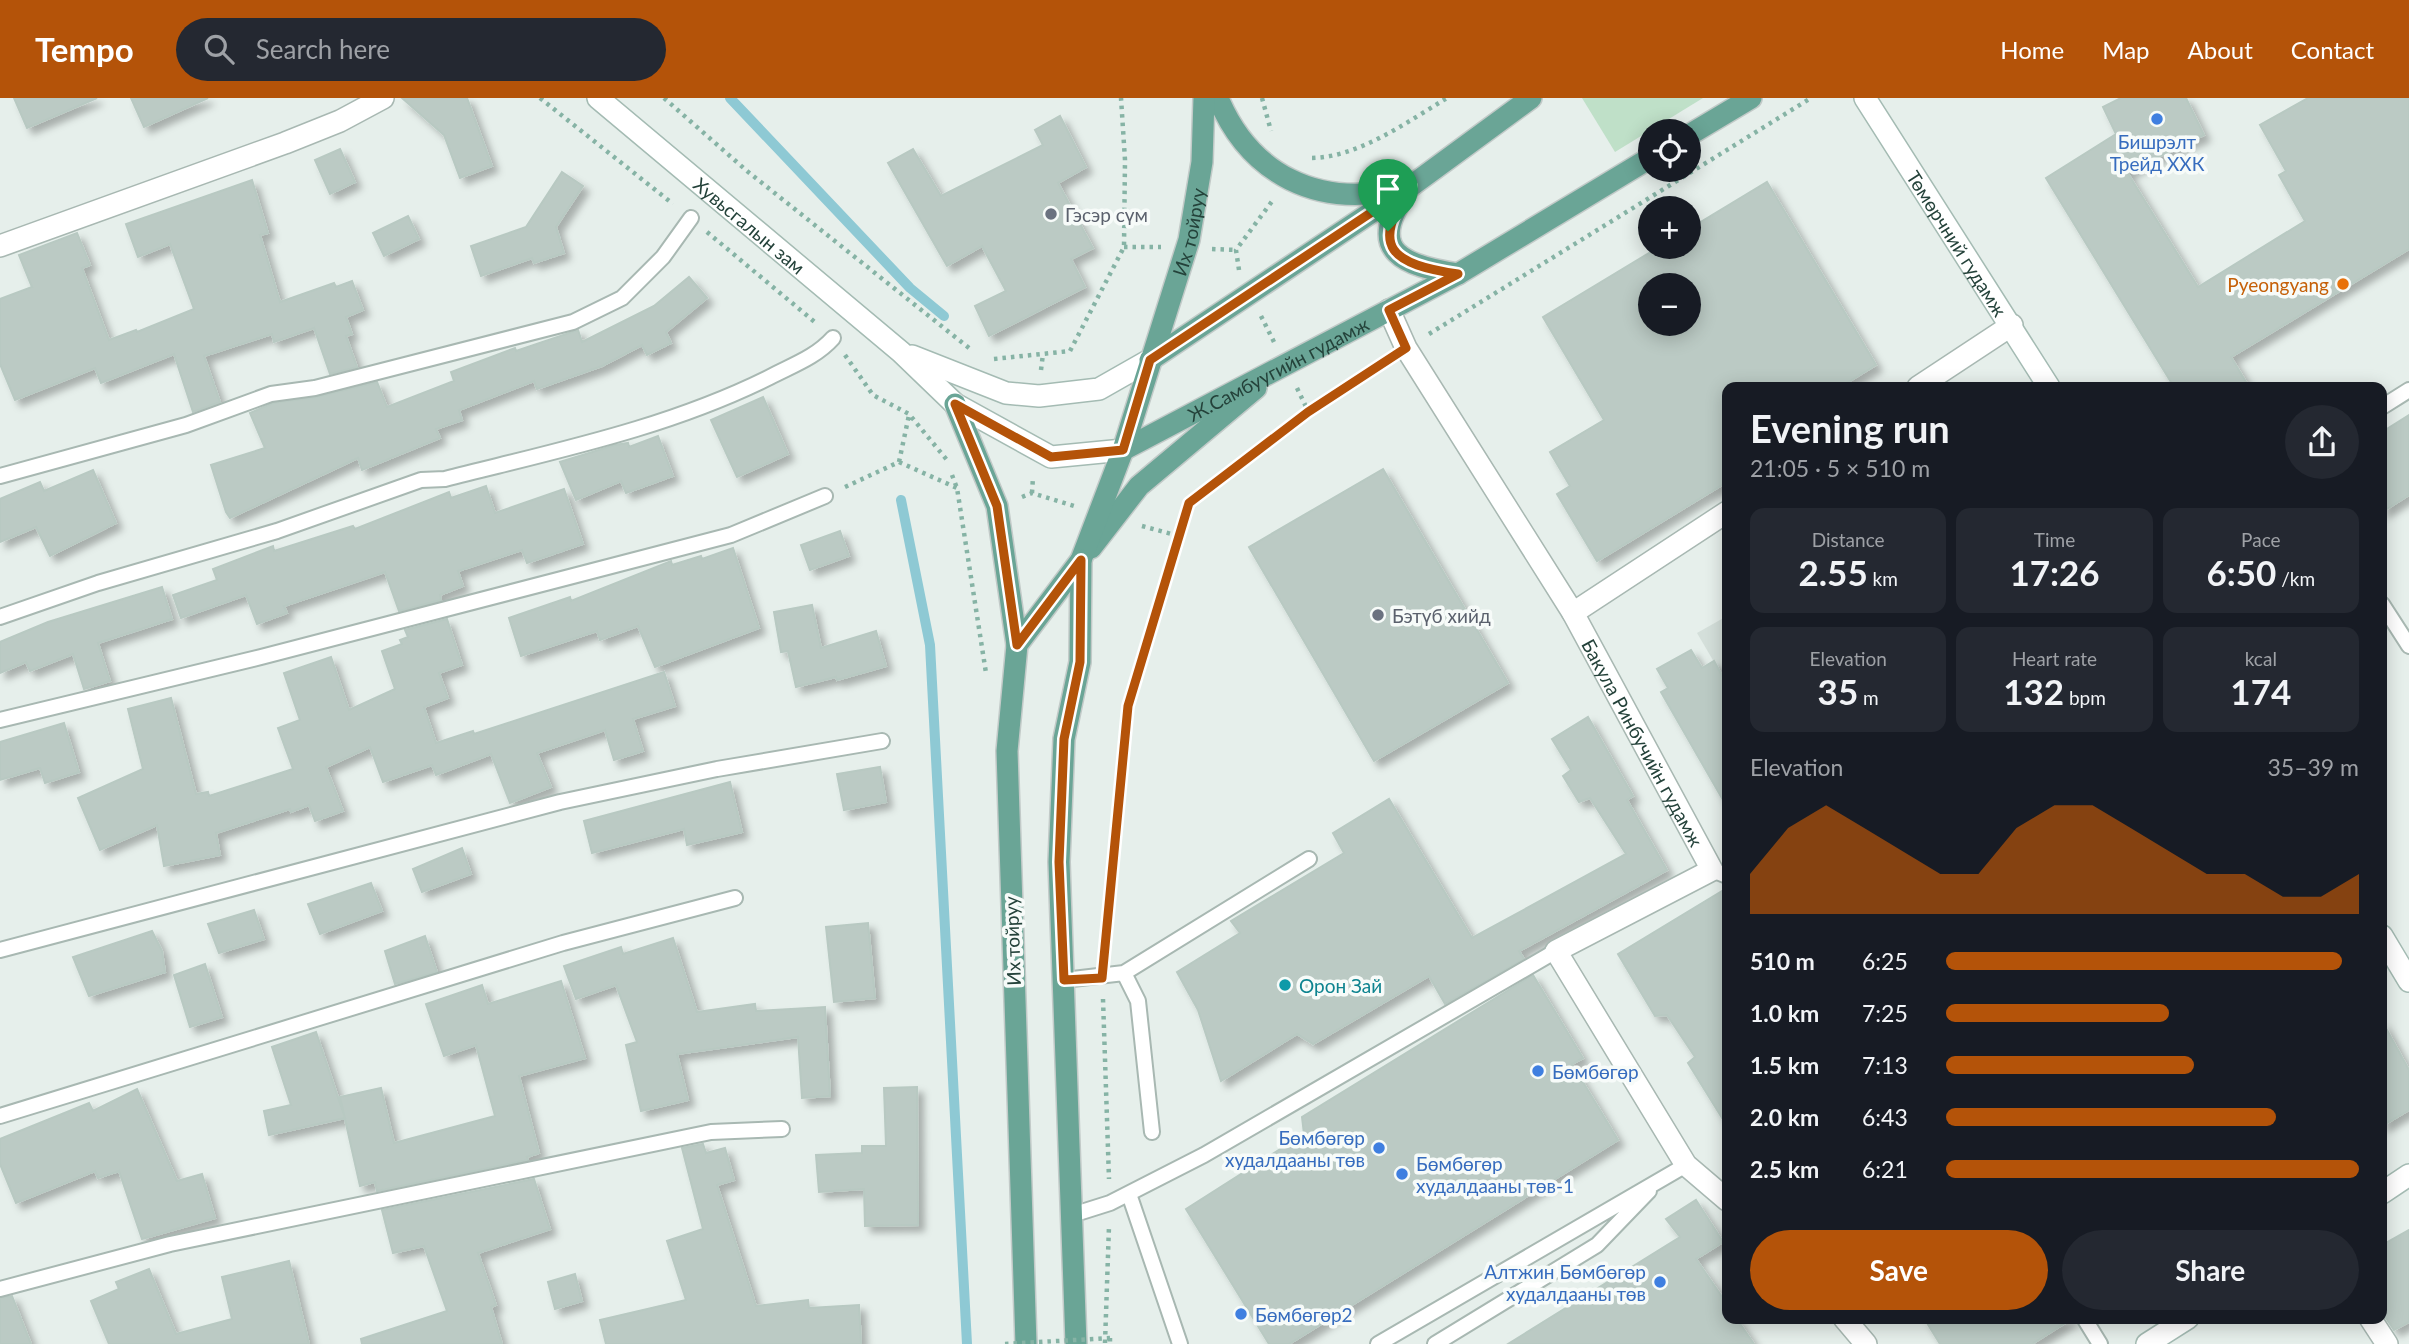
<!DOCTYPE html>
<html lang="en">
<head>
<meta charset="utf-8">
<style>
  :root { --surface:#171b24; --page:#242831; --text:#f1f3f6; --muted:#9ea1a6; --accent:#b45309 }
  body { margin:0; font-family:Lato,sans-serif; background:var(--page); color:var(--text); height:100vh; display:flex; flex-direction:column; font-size:26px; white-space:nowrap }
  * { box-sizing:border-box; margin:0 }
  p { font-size:23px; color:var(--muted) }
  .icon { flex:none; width:38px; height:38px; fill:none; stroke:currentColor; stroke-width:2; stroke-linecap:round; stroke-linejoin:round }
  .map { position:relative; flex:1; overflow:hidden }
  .panel { position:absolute; left:1722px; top:284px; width:665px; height:942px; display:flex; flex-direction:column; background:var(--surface); border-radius:14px; box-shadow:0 4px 18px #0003 }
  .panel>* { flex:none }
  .controls { position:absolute; left:1638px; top:21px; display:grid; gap:14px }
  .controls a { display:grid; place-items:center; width:63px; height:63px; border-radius:50%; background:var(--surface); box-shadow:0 4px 18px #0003; font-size:35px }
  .pin { position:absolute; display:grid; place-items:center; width:60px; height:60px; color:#fff; margin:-72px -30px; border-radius:50% 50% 50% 0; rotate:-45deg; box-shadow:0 0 7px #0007 }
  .pin .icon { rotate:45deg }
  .round { display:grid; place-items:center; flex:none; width:74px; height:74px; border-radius:37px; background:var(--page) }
  .overview { display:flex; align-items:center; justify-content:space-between; height:119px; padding:0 28px }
  h1 { font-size:38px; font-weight:700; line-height:52px }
  .stats { display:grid; grid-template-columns:repeat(3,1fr); gap:10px; height:119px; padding:7px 28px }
  .stats div { display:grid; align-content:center; border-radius:14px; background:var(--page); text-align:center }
  .stats b { font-size:35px; font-weight:700 }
  .stats small { font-size:19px; font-weight:400 }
  .stats p { font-size:19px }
  .chart { height:196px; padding:14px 28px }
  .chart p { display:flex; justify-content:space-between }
  .chart svg { width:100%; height:126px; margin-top:7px; fill:var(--accent); opacity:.7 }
  .cta { display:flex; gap:14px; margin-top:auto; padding:14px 28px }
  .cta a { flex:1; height:80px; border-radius:42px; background:var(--accent); color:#fff; font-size:28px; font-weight:700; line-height:80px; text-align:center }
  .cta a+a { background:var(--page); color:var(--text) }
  ul { padding:0 28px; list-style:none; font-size:23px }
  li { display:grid; grid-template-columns:112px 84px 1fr; align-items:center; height:52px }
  li i { height:18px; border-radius:9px; background:var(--accent) }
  header { display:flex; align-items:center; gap:42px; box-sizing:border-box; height:98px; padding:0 35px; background:var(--accent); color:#fff }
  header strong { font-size:33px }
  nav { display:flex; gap:38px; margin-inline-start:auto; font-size:24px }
  .search { width:490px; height:63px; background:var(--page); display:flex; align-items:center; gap:18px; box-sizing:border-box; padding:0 24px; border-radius:38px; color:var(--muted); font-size:26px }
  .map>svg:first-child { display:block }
</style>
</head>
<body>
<header>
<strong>Tempo</strong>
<div class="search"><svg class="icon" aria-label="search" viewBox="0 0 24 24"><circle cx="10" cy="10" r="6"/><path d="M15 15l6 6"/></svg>Search here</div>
<nav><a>Home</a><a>Map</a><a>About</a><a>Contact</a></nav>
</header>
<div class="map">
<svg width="2409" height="1246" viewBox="0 0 2409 1246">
  <defs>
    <filter id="shadow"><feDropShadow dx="6" dy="6" stdDeviation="3.5" flood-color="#0004"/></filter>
  </defs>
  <rect width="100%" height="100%" fill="#e6efeb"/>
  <!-- built -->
  <path fill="#d4dfda" d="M 1727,518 L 1727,586 L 1697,535 Z"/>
  <!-- green -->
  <path fill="#bfe0c8" d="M 1582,0 L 1703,0 L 1615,54 Z"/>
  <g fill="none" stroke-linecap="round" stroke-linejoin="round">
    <!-- stream -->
    <path stroke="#8ec9d4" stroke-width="10" d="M 730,0 L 910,190 L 944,218
      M 901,402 L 930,547 L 967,1246"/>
  </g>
  <!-- building -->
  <path fill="#bbcac4" stroke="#b8c9c2" stroke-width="2" fill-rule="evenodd" filter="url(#shadow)" d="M 14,0 L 97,0 L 27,30 Z
    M 131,0 L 208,0 L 144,29 Z
    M 402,0 L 467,0 L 492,68 L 460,80 L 444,37 Z
    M 2121,0 L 2186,0 L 2204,37 L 2127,74 L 2198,189 L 2305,123 L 2279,77 L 2286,73 L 2260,27 L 2308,0 L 2409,0 L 2409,151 L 2231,259 L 2249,289 L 2174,289 L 2046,80 L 2116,36 L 2103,9 Z
    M 1060,18 L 1086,69 L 1058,85 L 1093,150 L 1071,161 L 1085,189 L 989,238 L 975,208 L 1006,193 L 982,148 L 947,168 L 888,65 L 913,51 L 941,98 L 1043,47 L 1035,32 Z
    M 340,51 L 355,84 L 330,96 L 315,62 Z
    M 562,74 L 583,88 L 556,129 L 564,155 L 534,165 L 532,160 L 481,178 L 471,148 L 526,129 Z
    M 252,82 L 268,135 L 260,137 L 280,204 L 334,185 L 336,189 L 352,183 L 363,212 L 346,219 L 352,236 L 346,238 L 357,269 L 330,276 L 314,230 L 274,244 L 272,236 L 204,258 L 220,304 L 193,314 L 174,256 L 101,285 L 95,270 L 15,302 L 0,266 L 0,201 L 32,189 L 19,157 L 77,135 L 90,167 L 82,170 L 109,242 L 136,232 L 137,234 L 194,211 L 170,146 L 138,159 L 126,126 Z
    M 1767,84 L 1876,267 L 1840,289 L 1727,289 L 1727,384 L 1597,463 L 1557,396 L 1570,388 L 1550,354 L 1604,322 L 1543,219 L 1659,149 L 1689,149 L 1689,131 ZM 1650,187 L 1689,187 L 1689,226 L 1650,226 Z
    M 408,118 L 419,141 L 384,158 L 373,135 Z
    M 689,179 L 707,200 L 666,234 L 671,245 L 647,257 L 642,247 L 602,268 L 537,291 L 534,283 L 459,312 L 462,322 L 436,331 L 440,340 L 362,372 L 358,360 L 230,420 L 226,414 L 211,367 L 265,350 L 250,315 L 273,305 L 317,299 L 377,284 L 387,309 L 454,283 L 451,274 L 515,250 L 516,253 L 578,232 L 582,244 L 654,208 Z
    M 763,299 L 788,356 L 737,379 L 711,322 Z
    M 2409,317 L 2409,397 L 2382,414 L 2382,334 Z
    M 658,338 L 673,378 L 626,395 L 621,383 L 576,402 L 560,364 L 615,347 L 628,345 L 629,349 Z
    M 1383,371 L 1508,585 L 1374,663 L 1249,449 Z
    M 93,372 L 116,425 L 50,458 L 36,429 L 0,444 L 0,401 L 40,384 L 44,393 Z
    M 486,388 L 495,415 L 564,391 L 583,446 L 527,465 L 522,452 L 458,473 L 463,488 L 440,497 L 441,502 L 399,513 L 385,474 L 284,508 L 287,515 L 257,526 L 246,497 L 181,520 L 173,497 L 217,482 L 213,471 L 273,448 L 274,453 L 353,428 L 355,431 L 449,394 L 451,400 Z
    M 840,433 L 849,458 L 810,472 L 801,447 Z
    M 733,450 L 759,530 L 655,569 L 638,528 L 600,542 L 597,533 L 521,558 L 509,520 L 570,499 L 571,503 L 671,463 L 672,467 L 701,458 L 702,461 Z
    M 162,489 L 172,521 L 98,545 L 110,583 L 84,591 L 73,556 L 30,573 L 26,564 L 0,575 L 0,544 L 48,524 Z
    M 812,507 L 821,550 L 876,533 L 886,568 L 837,582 L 836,579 L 796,589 L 788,553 L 781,554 L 774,514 Z
    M 447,521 L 462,567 L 439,575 L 448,600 L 424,609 L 436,645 L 473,633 L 474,636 L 664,574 L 675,608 L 633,621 L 643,653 L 614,662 L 605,632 L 537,655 L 551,689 L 510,705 L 491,656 L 436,677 L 432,667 L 383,684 L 370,649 L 326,669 L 343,713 L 315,723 L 309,707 L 291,714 L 290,711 L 216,735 L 220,757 L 164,768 L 157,727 L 100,752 L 78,700 L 143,671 L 128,611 L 171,600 L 196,696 L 208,694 L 209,698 L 293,671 L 278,630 L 300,622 L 284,575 L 331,559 L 349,612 L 395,591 L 382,553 L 402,546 L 400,542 L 408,539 L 405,532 Z
    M 1691,552 L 1702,570 L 1714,563 L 1727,587 L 1727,709 L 1661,594 L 1668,590 L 1657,571 Z
    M 1588,619 L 1633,698 L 1627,702 L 1667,772 L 1519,853 L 1524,861 L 1445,906 L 1429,878 L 1313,946 L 1297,936 L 1221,983 L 1198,912 L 1177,874 L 1240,835 L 1231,823 L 1344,755 L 1333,735 L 1389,701 L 1472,840 L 1626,756 L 1590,700 L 1579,704 L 1563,678 L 1571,672 L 1552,641 Z
    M 64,625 L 79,674 L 45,685 L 40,670 L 0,682 L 0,644 Z
    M 880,669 L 886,704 L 844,712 L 837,676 Z
    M 730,684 L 742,734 L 687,747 L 684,731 L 592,755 L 584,723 Z
    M 462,750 L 471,776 L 422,794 L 413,771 Z
    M 371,785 L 382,813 L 320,836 L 308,806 Z
    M 1727,790 L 1727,1028 L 1688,965 L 1695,959 L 1667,917 L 1655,918 L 1618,856 Z
    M 254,812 L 264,841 L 219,855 L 208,826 Z
    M 868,825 L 875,900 L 834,904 L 826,829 Z
    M 152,833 L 162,853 L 165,874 L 89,898 L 73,859 Z
    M 425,838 L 437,874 L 395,886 L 385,853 Z
    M 673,840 L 697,914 L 755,906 L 756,913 L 825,909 L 830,998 L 802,1000 L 798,939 L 677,956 L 688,1002 L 641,1013 L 626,947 L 637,944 L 616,887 L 576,901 L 564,868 L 621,849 L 623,856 Z
    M 205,866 L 222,919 L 190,929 L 174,877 Z
    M 1533,877 L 1583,960 L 1572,966 L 1618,1042 L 1289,1246 L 1269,1246 L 1186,1111 L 1304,1036 L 1302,1019 Z
    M 561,883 L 585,960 L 519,978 L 539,1055 L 527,1059 L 528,1062 L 377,1093 L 375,1084 L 360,1088 L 340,999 L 381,990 L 394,1045 L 495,1018 L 476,947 L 444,958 L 426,906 L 482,887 L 488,906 Z
    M 2382,923 L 2409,972 L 2409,1012 L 2382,1028 Z
    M 316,934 L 345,1020 L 269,1037 L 264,1013 L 291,1007 L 272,949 Z
    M 917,989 L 918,1127 L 865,1128 L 864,1091 L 819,1094 L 816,1057 L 862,1055 L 862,1048 L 886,1048 L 884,990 Z
    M 137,991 L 177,1083 L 202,1076 L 215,1120 L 142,1141 L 119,1073 L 98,1080 L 95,1073 L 16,1105 L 0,1066 L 0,1041 L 89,1005 L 93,1013 Z
    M 703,1046 L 706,1055 L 725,1050 L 734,1082 L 717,1087 L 756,1208 L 808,1202 L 809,1210 L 859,1207 L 861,1246 L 606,1246 L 600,1222 L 686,1202 L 667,1143 L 703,1131 L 682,1050 Z
    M 534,1081 L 550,1131 L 478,1155 L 496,1207 L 491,1209 L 502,1246 L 362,1246 L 361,1241 L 447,1213 L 424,1148 L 393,1155 L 382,1112 Z
    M 1696,1102 L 1723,1144 L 1696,1161 L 1727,1206 L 1727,1220 L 1736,1220 L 1754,1246 L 1508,1246 L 1680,1139 L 1666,1121 Z
    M 2409,1132 L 2409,1224 L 2394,1232 L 2382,1214 L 2382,1147 Z
    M 289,1163 L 309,1246 L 109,1246 L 91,1203 L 119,1191 L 116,1184 L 149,1171 L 176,1236 L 232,1221 L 222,1179 Z
    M 575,1176 L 582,1203 L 555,1211 L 548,1184 Z
    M 12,1198 L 31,1246 L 0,1246 L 0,1200 Z
    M 1924,1220 L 2073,1220 L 2032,1246 L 1940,1246 Z"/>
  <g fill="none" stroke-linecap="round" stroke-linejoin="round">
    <!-- service casing -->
    <g stroke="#a8b8b2" stroke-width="18">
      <path id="service" d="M 2382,309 L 2409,292
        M 0,378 L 186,327 L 271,296 L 315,290 L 573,224 L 622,200 L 663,159 L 691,120
        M 2382,506 L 2409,548
        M 0,519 L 98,485 L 277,433 L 421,382 L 445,381 C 555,353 668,330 770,279 C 793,267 816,259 833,240
        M 0,622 L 261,559 L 731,437 L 825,398
        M 1712,772 L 1727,778
        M 0,852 L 560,704 L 717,671 L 882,643
        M 1124,875 L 1138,903 L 1152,1034
        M 1064,882 L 1124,875 L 1309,761
        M 0,1018 L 563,845 L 735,800
        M 1129,1096 L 1180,1246
        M 1072,1117 L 1110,1105 L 1204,1057 L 1556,853
        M 0,1191 L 170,1146 L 711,1034 L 782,1031
        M 2084,1220 L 2100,1246
        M 1378,1246 L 1686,1067
        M 1435,1246 L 1597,1147 L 1649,1093"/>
    </g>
    <!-- minor casing -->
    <g stroke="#a8b8b2" stroke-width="24">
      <g id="minor">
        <path d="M 0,148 L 285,45 L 340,23 L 383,0"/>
        <path id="s1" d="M 1389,212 L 1406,250 L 1573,515 L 1712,772 L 1556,853 L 1686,1067 L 1727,1102"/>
        <path d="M 1918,289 L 2012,227"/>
        <path d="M 1573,515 L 1727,414"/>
        <path d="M 1844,1220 L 1866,1246"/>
        <path d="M 2370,1220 L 2387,1246"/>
      </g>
    </g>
    <!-- secondary casing -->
    <g stroke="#a4bbb3" stroke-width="24">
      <g id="secondary">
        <path id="s2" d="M 598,0 L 901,254 L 955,306 L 1051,359 L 1123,352"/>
        <path id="s3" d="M 1865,0 L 2049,289"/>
        <path d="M 912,258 L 1006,295 L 1039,298 L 1099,291 L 1150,262"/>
        <path d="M 2382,838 L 2409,883"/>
        <path d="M 2382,1095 L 2409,1077"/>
        <path d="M 2147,1246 L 2188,1220"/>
      </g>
    </g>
    <!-- primary casing -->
    <g stroke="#c2cac8" stroke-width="24">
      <g id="primary">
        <path d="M 1218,0 C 1250,77 1318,110 1399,91"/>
        <path d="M 1689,37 L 1751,0"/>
        <path d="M 1406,95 C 1365,154 1405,168 1458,176"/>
        <path d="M 1150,262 L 1411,88 L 1531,0"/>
        <path d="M 955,306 L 997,408 L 1017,547"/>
        <path id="s4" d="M 1123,352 L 1458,176 L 1650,60"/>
        <path d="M 1091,450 L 1139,388 L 1256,290"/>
        <path id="s5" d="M 1026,1246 L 1007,653 L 1017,547 L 1081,462 L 1123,352 L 1189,142 L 1202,64 L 1204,0"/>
        <path d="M 1076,1246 L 1059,764 L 1064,641 L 1080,564 L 1081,462"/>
      </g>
    </g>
    <!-- path -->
    <path stroke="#86b3a5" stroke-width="4.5" stroke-dasharray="3.5 5" stroke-linecap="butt" d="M 540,0 L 673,106
      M 664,0 L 747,73 L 969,250
      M 1262,0 L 1271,33
      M 1312,60 C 1359,59 1407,24 1447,0
      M 707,134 L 816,225
      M 1124,149 L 1161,149
      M 1212,151 L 1236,152
      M 1239,172 L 1236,152 L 1273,102
      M 1261,218 L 1274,244
      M 1429,236 L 1811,0
      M 845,257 L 873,297 L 909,316 L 947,362
      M 994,261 L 1070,253 L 1124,149 L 1125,62 L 1121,0
      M 1041,272 L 1043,256
      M 1297,290 L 1308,313
      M 899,364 L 909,317
      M 952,377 L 957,390 L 986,575
      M 845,389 L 899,364 L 957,390
      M 1032,395 L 1033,379
      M 1022,399 L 1032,395 L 1074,408
      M 1142,428 L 1179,438
      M 1104,857 L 1128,609 L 1189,405 L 1309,314 L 1386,263
      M 1103,901 L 1109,1081
      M 1110,1240 L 1110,1246
      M 1105,1245 L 1109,1128"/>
    <!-- service -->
    <use href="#service" stroke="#fff" stroke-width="14"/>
    <!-- minor -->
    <use href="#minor" stroke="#fff" stroke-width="21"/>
    <!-- secondary -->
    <use href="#secondary" stroke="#fff" stroke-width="21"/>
    <!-- primary -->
    <use href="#primary" stroke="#6aa596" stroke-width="21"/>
    <!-- path-bridge -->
    <path stroke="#86b3a5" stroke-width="4.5" stroke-dasharray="3.5 5" stroke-linecap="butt" d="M 1005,1246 L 1110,1240"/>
  </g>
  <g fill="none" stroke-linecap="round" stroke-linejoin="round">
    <!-- route casing -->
    <g stroke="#fff" stroke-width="14">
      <path id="route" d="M 1411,88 C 1368,151 1393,166 1458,176 L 1389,212 L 1406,250 L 1308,314 L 1189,405 L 1128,608 L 1102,880 L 1064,882 L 1059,764 L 1064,641 L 1080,564 L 1081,462 L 1017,547 L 997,408 L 955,306 L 1051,359 L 1123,352 L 1150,262 Z"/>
    </g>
    <!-- route -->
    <use href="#route" stroke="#b45309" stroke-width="9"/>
  </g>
  <!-- markers -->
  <g fill="#3f7fe0" stroke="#f7fbf9" stroke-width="2.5">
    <circle cx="2157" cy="21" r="7"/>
    <circle cx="1538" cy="973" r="7"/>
    <circle cx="1379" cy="1050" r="7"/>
    <circle cx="1402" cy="1076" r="7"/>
    <circle cx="1660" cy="1184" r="7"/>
    <circle cx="1241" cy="1216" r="7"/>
  </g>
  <g fill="#6b7280" stroke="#f7fbf9" stroke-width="2.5">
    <circle cx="1051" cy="116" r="7"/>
    <circle cx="1378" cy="517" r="7"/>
  </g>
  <circle fill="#e8710a" stroke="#f7fbf9" stroke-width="2.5" cx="2343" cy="186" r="7"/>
  <circle fill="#0f9aa8" stroke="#f7fbf9" stroke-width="2.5" cx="1285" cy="887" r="7"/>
  <g text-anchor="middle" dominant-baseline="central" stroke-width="7" stroke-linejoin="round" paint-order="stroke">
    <!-- shop labels -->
    <g font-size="19" fill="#366cbe" stroke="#f7fbf9" text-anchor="start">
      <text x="2157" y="43" text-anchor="middle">Бишрэлт<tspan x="2157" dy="22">Трейд ХХК</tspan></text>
      <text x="1552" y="973">Бөмбөгөр</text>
      <text x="1365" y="1039" text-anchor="end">Бөмбөгөр<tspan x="1365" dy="22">худалдааны төв</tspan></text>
      <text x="1416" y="1065">Бөмбөгөр<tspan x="1416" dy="22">худалдааны төв-1</tspan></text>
      <text x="1646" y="1173" text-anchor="end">Алтжин Бөмбөгөр<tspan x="1646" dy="22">худалдааны төв</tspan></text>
      <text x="1255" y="1216">Бөмбөгөр2</text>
    </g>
    <!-- worship labels -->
    <g font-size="19" fill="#5b616d" stroke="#f7fbf9" text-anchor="start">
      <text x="1065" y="116">Гэсэр сүм</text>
      <text x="1392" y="517">Бэтүб хийд</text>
    </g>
    <!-- street labels -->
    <g font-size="19" fill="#24423a" stroke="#f7fbf9">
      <text stroke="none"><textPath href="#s2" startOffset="198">Хувьсгалын зам</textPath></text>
      <text stroke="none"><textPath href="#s5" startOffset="1152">Их тойруу</textPath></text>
      <text stroke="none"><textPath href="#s3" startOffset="172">Төмөрчний гудамж</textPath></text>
      <text stroke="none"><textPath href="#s4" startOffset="175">Ж.Самбуугийн гудамж</textPath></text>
      <text stroke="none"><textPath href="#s1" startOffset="502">Бакула Ринбучийн гудамж</textPath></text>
      <text transform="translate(1012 843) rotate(-92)">Их тойруу</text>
    </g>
    <!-- food labels -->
    <g font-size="19" fill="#c56008" stroke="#f7fbf9" text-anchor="end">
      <text x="2329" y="186">Pyeongyang</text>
    </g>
    <!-- culture labels -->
    <g font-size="19" fill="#0d838f" stroke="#f7fbf9" text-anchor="start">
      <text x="1299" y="887">Орон Зай</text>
    </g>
  </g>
</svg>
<div class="controls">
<a><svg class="icon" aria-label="locate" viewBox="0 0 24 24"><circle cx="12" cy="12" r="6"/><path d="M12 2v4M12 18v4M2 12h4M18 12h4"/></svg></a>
<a>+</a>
<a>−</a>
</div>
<div class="pin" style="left:1388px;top:133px;background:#1e9e55"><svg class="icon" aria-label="arrive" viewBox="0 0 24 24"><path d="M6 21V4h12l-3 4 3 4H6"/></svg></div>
<section class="panel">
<div class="overview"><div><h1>Evening run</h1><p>21:05 · 5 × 510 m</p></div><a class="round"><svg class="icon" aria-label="share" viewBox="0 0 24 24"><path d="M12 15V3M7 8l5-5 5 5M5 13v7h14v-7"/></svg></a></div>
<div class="stats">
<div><p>Distance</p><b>2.55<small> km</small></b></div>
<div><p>Time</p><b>17:26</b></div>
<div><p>Pace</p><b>6:50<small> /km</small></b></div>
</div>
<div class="stats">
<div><p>Elevation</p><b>35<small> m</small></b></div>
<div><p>Heart rate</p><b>132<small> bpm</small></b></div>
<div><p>kcal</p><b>174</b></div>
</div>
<div class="chart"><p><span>Elevation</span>35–39 m</p>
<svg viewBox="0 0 160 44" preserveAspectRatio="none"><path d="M0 44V30L10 14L20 6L30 14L40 22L50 30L60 30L70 14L80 6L90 6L100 14L110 22L120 30L130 30L140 38L150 38L160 30V44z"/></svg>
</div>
<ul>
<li><b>510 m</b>6:25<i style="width:96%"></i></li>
<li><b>1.0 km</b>7:25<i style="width:54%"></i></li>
<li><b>1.5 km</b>7:13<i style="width:60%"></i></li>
<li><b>2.0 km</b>6:43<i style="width:80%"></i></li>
<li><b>2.5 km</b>6:21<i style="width:100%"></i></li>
</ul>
<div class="cta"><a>Save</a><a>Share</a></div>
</section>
</div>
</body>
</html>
